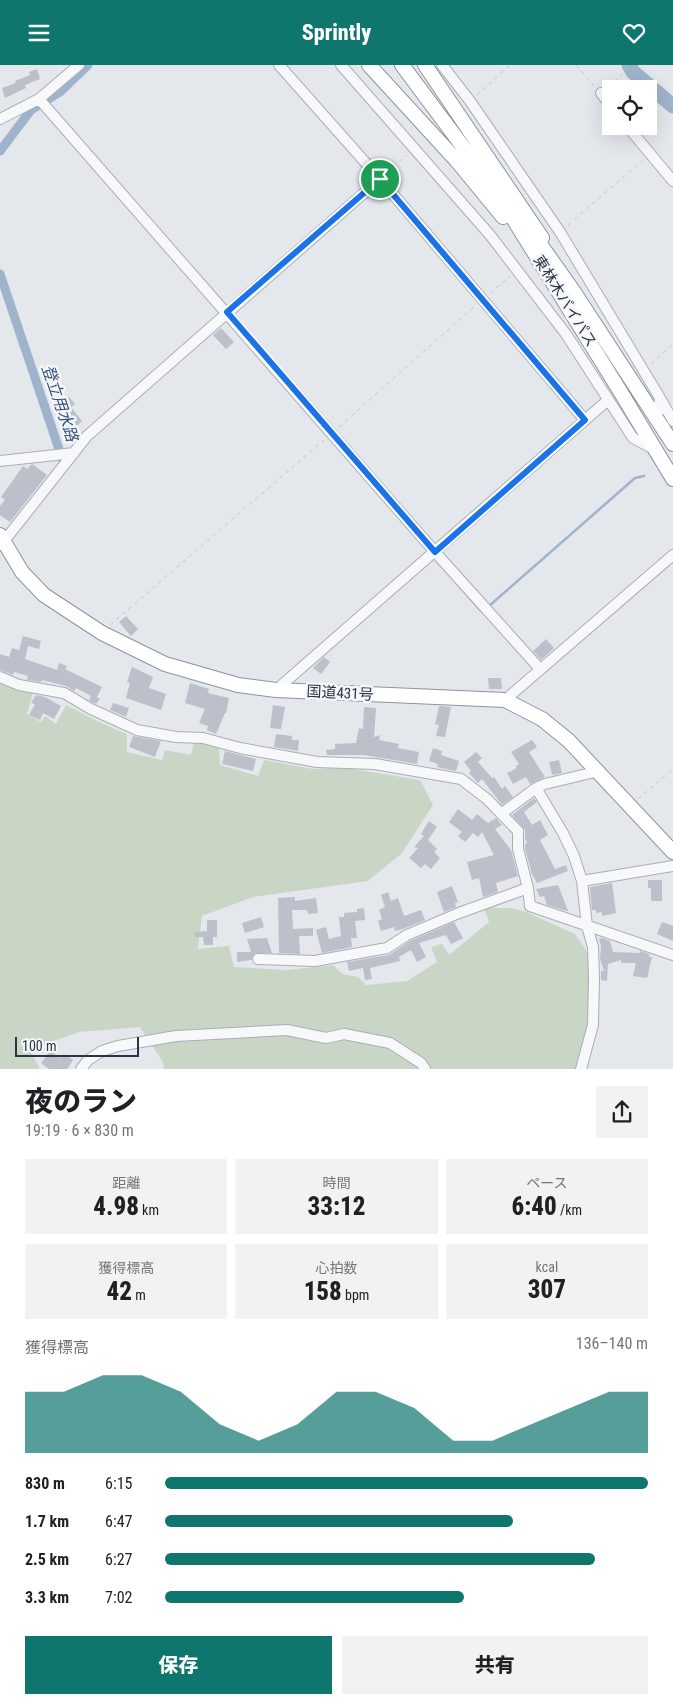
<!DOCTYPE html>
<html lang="ja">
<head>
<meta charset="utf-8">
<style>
  :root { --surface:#fff; --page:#f2f2f2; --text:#202124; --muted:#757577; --accent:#0f766e }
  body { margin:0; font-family:"Roboto Condensed","Noto Sans JP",sans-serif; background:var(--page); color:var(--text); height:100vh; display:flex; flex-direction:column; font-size:19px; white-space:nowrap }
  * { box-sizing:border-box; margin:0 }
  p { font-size:16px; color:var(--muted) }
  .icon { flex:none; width:28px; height:28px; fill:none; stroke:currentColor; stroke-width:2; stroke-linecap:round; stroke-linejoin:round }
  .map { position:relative; height:1004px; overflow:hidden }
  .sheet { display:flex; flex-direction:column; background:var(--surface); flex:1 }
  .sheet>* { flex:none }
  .fabs { position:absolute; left:602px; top:15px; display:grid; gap:10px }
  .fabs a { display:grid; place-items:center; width:55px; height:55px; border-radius:0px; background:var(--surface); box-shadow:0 5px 20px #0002; font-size:25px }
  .scale { position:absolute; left:15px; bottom:12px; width:124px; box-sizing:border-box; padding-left:5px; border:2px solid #2b3445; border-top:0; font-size:14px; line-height:18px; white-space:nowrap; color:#2b3445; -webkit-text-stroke:4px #f4f6f9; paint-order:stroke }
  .pin { position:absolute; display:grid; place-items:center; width:42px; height:42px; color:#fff; margin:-21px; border:2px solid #fff; border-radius:50%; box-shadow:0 1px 5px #0007 }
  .round { display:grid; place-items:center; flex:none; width:52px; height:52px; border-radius:0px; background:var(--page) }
  .summary { display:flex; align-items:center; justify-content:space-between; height:85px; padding:0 25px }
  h1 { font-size:28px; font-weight:800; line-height:38px }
  .metrics { display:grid; grid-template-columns:repeat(3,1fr); gap:8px; height:85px; padding:5px 25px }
  .metrics div { display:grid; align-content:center; border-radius:0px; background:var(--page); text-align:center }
  .metrics b { font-size:25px; font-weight:800 }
  .metrics small { font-size:14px; font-weight:400 }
  .metrics p { font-size:14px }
  .chart { height:140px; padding:10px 25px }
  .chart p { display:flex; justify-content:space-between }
  .chart svg { width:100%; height:90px; margin-top:5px; fill:var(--accent); opacity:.7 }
  .primary-button { display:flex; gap:10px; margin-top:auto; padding:10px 25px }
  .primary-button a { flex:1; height:58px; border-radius:0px; background:var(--accent); color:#fff; font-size:20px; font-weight:800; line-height:58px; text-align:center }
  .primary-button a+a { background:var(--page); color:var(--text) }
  ul { padding:0 25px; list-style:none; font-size:16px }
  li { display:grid; grid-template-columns:80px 60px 1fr; align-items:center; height:38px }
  li i { height:12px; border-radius:6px; background:var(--accent) }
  header { display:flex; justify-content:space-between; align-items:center; height:65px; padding:0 25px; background:var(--accent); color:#fff; font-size:22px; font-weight:800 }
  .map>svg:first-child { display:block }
</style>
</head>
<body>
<header><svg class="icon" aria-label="menu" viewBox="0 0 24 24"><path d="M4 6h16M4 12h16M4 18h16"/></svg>Sprintly<svg class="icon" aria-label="heart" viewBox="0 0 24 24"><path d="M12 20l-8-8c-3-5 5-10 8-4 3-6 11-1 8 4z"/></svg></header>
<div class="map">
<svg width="673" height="1004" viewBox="0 0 673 1004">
  <rect width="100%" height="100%" fill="#e4e7ec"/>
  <!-- green -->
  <path fill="#c9d6c5" d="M 0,617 L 33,627 L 27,649 L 41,657 L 45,651 L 56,659 L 66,640 L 101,658 L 127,669 L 127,687 L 162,695 L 165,685 L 191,690 L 194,677 L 219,682 L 220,700 L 258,711 L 264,695 L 313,704 L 346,703 L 420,715 L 433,740 L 402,788 L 368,816 L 253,832 L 202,851 L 198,884 L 229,881 L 234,902 L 287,905 L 333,900 L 342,909 L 358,912 L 366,920 L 407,916 L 437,897 L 431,882 L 442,879 L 449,890 L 489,857 L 484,843 L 510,843 L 524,846 L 575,869 L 588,888 L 594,941 L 578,1004 L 164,1004 L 163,997 L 140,962 L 79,967 L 30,985 L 40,1004 L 0,1004 Z"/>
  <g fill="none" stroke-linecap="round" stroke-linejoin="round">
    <!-- stream -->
    <path stroke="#9fb4cc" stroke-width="2.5" d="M 460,522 L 482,547 L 484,546
      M 488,542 L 635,413 L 644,411"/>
    <!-- canal -->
    <path stroke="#9fb4cc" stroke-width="9" d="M 0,86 L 31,45 L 60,27 L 88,0
      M 0,209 L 63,396"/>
    <!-- river -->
    <path stroke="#9fb4cc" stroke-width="15" d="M 629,0 L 633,7 L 673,41"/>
  </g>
  <!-- building -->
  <path fill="#bbc0ca" d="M 37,4 L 40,14 L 25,20 L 26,23 L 5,33 L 2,23 L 16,18 L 15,16 L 30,10 L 29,7 Z
    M 221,263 L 234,277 L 226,284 L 213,270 Z
    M 69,332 L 75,339 L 71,342 L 82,356 L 71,366 L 54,345 Z
    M 32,399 L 47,410 L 10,457 L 0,450 L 0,441 L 5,435 L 1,432 L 23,401 L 27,404 Z
    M 126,551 L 138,564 L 131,571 L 119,557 Z
    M 23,571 L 41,576 L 39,584 L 28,581 L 25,594 L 57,605 L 59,598 L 67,601 L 65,604 L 102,622 L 97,632 L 100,634 L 96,639 L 89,635 L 91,631 L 76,623 L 74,626 L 66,621 L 42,615 L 41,617 L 27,615 L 28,611 L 14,607 L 13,610 L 0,605 L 0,589 L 9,592 L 12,583 L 19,585 Z
    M 546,574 L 554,583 L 541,595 L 533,586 Z
    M 324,592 L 330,597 L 321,609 L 313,603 Z
    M 132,602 L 153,612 L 149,623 L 166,629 L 161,645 L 126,633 L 130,618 L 127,617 Z
    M 488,613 L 501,613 L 502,624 L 489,624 Z
    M 190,618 L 209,624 L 208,628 L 229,633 L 226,648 L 225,648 L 216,669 L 207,665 L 208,661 L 199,658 L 205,644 L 185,638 Z
    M 36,630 L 45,632 L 61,641 L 54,654 L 43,648 L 40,655 L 29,650 L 35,639 L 31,638 Z
    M 113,638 L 129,643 L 126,652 L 110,645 Z
    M 273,640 L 285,642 L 281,664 L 270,663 Z
    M 439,641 L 451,642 L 445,672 L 436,671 L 439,660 L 435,659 Z
    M 364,642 L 376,643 L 374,672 L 380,670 L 379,675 L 399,679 L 398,683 L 419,687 L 417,699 L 364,690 L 327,690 L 326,685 L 335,684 L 335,679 L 356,678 L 359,663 L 363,664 Z
    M 276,669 L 292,671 L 292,675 L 299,675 L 298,686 L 274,682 Z
    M 133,671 L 161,676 L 155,692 L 129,682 Z
    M 532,675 L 537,682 L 529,687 L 545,712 L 530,719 L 526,712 L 513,719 L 507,708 L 517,703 L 516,701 L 519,699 L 511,687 Z
    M 433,683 L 442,686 L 441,690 L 459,696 L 456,706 L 437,702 L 438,699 L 429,696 Z
    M 225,686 L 256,694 L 253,706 L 222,699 Z
    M 476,687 L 482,693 L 478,697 L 492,713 L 494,712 L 502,724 L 505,721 L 513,732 L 502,740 L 482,714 L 478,718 L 469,708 L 471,706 L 464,697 Z
    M 559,695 L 562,708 L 552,710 L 549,697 Z
    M 534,733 L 537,737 L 524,747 L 532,760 L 540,755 L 548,770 L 540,775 L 555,804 L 566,800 L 568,806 L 537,818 L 532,809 L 525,784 L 525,779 L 527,778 L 525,773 L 525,765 L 512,750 Z
    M 458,744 L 472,755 L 477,749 L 488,758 L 496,753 L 502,760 L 495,764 L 511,785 L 518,811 L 496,818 L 498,827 L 483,832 L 479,813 L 472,815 L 467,797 L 494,790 L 482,767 L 478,772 L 473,768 L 465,777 L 458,771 L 462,767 L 449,757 Z
    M 429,756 L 437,762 L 428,775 L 437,784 L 434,787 L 440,793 L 431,804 L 425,799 L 421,803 L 409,793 L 418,783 L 414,782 L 424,771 L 421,769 Z
    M 648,815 L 662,815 L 662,836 L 651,836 L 651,823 L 648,823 Z
    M 612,818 L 616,848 L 602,851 L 602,847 L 596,848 L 596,845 L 592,845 L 590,822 Z
    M 558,820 L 568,846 L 566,846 L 547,840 L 544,831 L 540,832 L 536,824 Z
    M 452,821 L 458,837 L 455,838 L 456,842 L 444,847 L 437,827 Z
    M 388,827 L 391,836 L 398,833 L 404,851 L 421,845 L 425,855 L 403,864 L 395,866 L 394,862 L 381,866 L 378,856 L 382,854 L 379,845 L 385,842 L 381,830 Z
    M 295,832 L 295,836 L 316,833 L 318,848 L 308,849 L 307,845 L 292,845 L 293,864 L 313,863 L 313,871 L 299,871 L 300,889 L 279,888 L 278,833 Z
    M 364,843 L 365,855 L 355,856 L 357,873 L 351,873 L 352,882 L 322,888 L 316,865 L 326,862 L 329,874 L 341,871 L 339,852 L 344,852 L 344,848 L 357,847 L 357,844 Z
    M 261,852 L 264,862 L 245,868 L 242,858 Z
    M 207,855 L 217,855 L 217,872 L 213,872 L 213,880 L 204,880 L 203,872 L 195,872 L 194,867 L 207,866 Z
    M 454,857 L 463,873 L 451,879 L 446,870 L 419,878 L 426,892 L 417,897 L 411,885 L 399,892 L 400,896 L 370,903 L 372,914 L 365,915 L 363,903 L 349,906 L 347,897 L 389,890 L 410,876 Z
    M 662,857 L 673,861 L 673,876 L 657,869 Z
    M 267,873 L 272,888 L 255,888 L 251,895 L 237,897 L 237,887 L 251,887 L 247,874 Z
    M 602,873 L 610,876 L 613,887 L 640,888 L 640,886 L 649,889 L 649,892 L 652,892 L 647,913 L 633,911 L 636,898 L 621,898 L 621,895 L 608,899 L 607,916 L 601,915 L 601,906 L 604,906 L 600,894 L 601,881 L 599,874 Z
    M 50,986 L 61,993 L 64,989 L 73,995 L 67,1004 L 49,1004 L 41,998 Z"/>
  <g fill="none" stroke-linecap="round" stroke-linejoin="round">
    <!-- minor casing -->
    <g stroke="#a9aeb7" stroke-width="12">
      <path id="minor" d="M 279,0 L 380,114 L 585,355
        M 341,0 L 490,170 L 566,269 L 633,373 L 654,384
        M 442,0 L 470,36 L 560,167 L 660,333 L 657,353
        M 601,28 L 611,41
        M 39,34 L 435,487 L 540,604
        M 0,54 L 39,34 L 79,0
        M 627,61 L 673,116
        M 660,333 L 673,356
        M 0,396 L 74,388
        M 1,480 L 87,371 L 380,114
        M 0,612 L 19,620 L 64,628 L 91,644 L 137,665 L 176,672 L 203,673 L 240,683 L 317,697 L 375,699 L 461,714 L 487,734 L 518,766 L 518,784 L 528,823
        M 276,625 L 608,335
        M 505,635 L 673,490
        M 536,723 L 545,719 L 599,706
        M 501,749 L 536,723 L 563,768 L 574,791 L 582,816 L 587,861 L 593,882 L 594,913 L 593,960 L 581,1004
        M 582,816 L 673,801
        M 258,894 L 315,896 L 387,883 L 407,870 L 459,848 L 528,823 L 530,841 L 673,890
        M 81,1004 L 88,995 L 102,986 L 118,981 L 176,971 L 287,965 L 326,973 L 344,969 L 390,978 L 421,998 L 425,1004"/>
    </g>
    <!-- highway casing -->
    <g stroke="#8b94a3" stroke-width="16">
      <path id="highway" d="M 369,0 L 457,96 L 503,152
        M 402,0 L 496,126 L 620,326 L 673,414
        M 425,0 L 542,173
        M 533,169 L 574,227 L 673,379
        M 0,470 L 22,507 L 44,530 L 102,568 L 165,599 L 238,620 L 276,625 L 505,635 L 542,654 L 569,676 L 673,787"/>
    </g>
    <!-- path -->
    <path stroke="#c2c5cb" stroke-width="1" stroke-dasharray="4 4" stroke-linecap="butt" d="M 576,0 L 594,21
      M 608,22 L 622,10 L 630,0
      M 477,30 L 510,0
      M 387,107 L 407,90
      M 568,160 L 642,96
      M 490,228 L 510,211
      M 651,299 L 673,279
      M 339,362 L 476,240
      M 110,560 L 324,375
      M 638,734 L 673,704"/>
    <!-- minor -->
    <use href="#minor" stroke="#f7f8fa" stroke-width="10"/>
    <!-- highway -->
    <use href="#highway" stroke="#fff" stroke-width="14"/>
  </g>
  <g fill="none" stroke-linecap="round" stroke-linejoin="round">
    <!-- route casing -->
    <g stroke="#fff" stroke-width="10">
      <path id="route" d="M 380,114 L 585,355 L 435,487 L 227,247 Z"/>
    </g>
    <!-- route -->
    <use href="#route" stroke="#1a73e8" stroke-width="6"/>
  </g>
  <g text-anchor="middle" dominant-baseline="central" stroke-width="5" stroke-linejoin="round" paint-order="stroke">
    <!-- street labels -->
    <g font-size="15" fill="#2b3445" stroke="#f4f6f9">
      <text transform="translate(565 236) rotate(58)">東林木バイパス</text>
      <text transform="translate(340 628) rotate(3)">国道431号</text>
    </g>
    <!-- water labels -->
    <g font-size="16" font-style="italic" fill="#34527a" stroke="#f4f6f9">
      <text transform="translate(60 338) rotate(71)">登立用水路</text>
    </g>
  </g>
</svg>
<div class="fabs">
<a><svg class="icon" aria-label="locate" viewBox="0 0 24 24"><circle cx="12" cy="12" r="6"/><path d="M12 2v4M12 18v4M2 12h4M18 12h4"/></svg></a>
</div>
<div class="scale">100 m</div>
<div class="pin" style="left:380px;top:114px;background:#1e9e55"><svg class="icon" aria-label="arrive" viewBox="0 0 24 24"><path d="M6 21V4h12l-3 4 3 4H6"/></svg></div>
</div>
<section class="sheet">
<div class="summary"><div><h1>夜のラン</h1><p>19:19 · 6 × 830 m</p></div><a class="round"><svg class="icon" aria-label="share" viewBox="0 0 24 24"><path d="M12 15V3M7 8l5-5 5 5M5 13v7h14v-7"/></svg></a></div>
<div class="metrics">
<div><p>距離</p><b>4.98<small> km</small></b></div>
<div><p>時間</p><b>33:12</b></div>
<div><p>ペース</p><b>6:40<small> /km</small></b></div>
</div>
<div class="metrics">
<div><p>獲得標高</p><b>42<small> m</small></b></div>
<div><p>心拍数</p><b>158<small> bpm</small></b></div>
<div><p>kcal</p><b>307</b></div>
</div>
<div class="chart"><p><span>獲得標高</span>136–140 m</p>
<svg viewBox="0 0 160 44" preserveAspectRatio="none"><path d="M0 44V14L10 14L20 6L30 6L40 14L50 30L60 38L70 30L80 14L90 14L100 22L110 38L120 38L130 30L140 22L150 14L160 14V44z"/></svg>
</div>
<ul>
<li><b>830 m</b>6:15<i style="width:100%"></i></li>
<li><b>1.7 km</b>6:47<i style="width:72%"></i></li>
<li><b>2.5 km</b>6:27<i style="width:89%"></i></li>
<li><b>3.3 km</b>7:02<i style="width:62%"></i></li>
</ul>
<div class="primary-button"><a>保存</a><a>共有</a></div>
</section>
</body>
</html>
